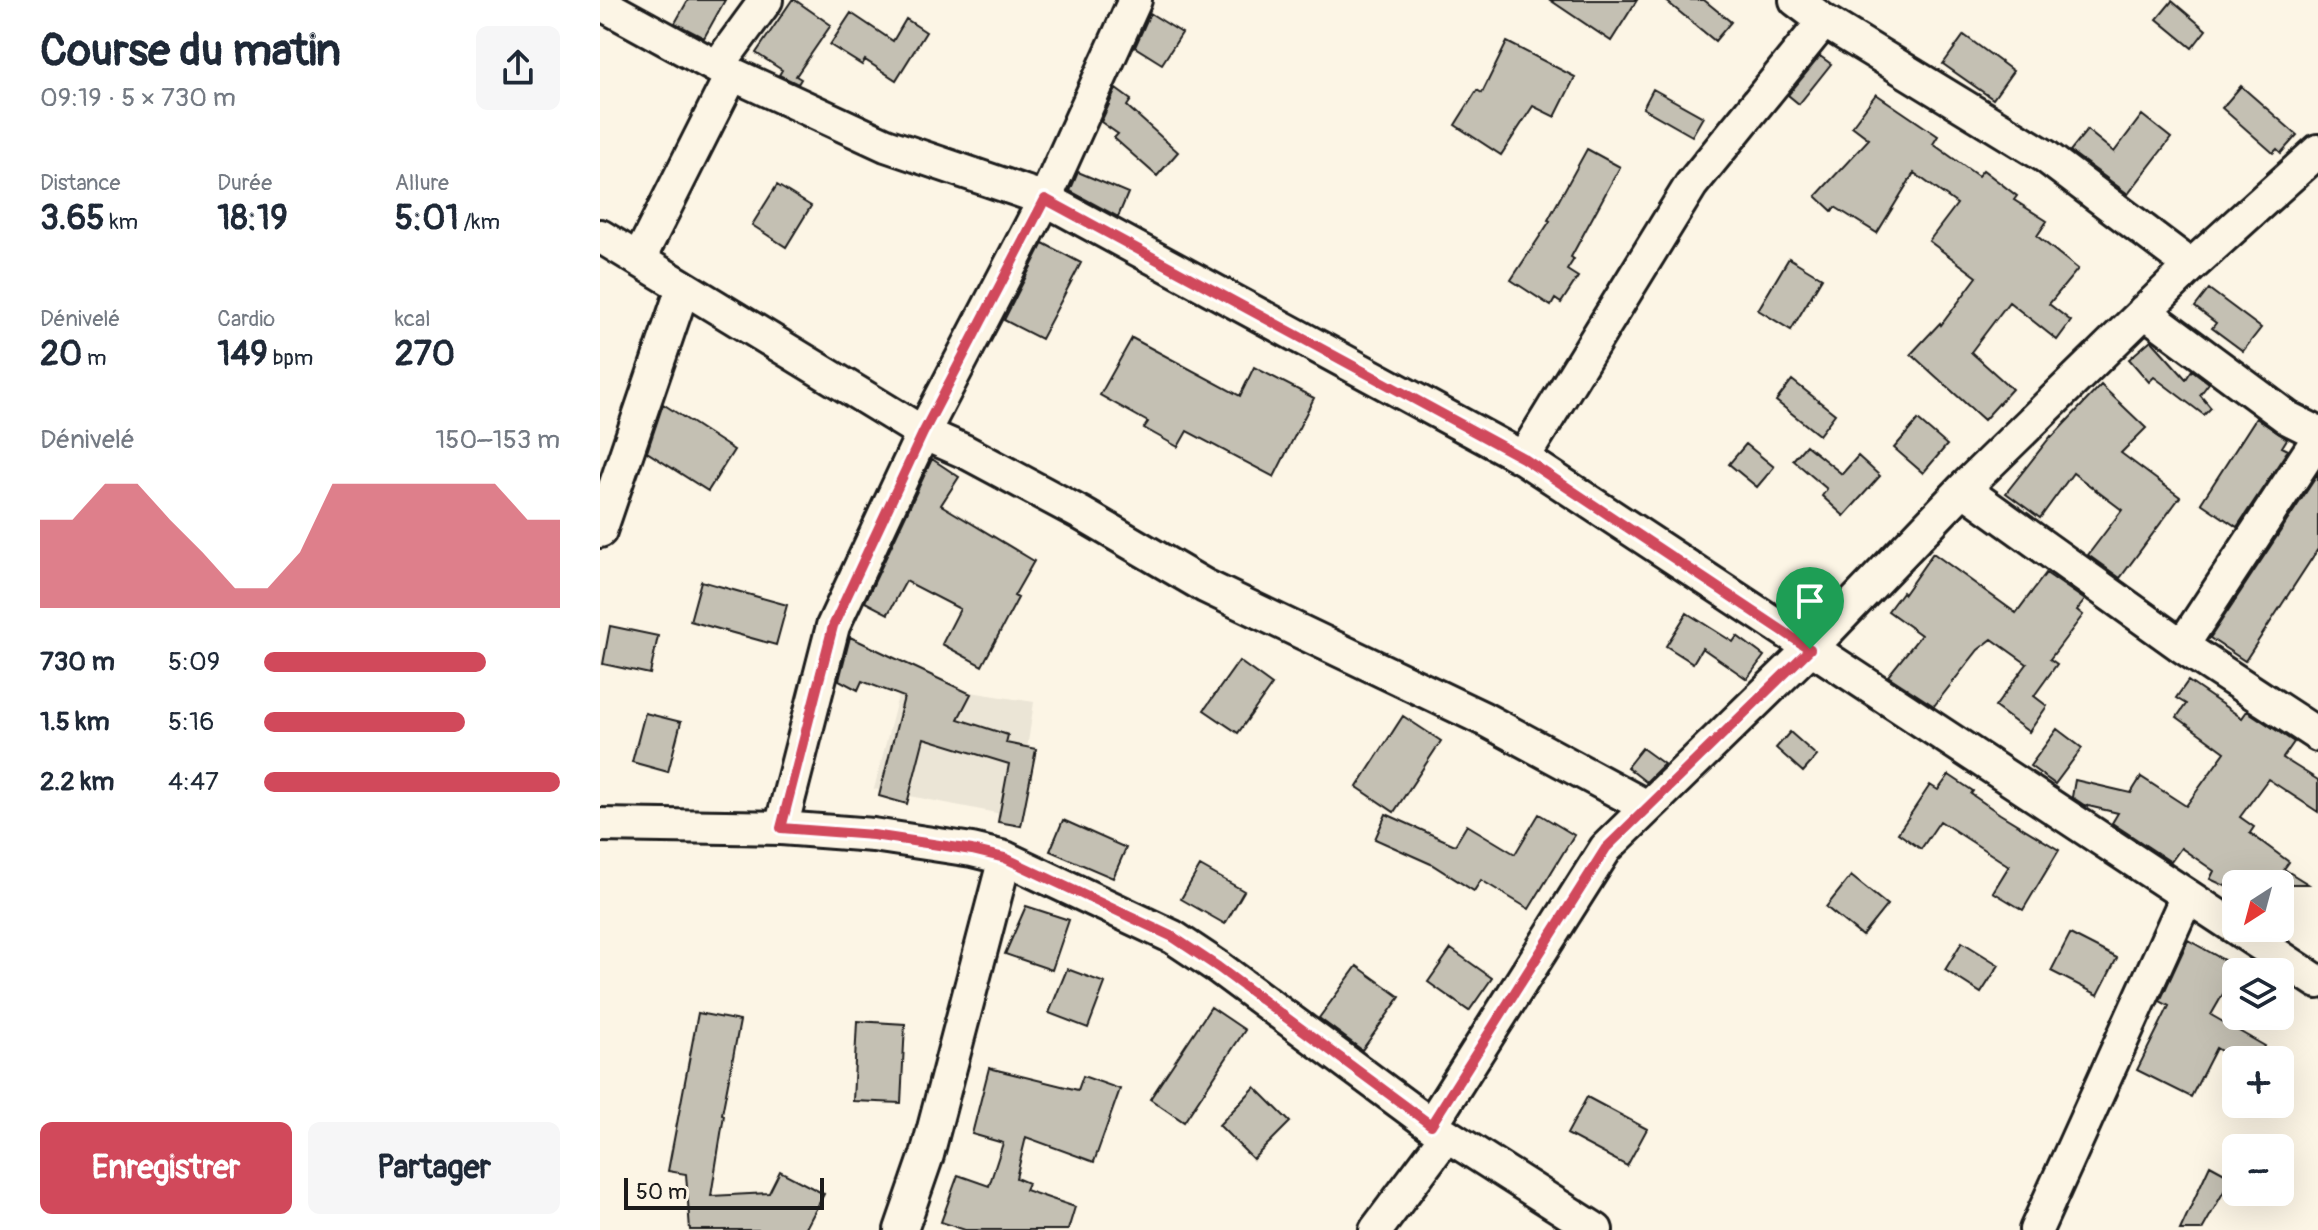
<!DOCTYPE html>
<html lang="fr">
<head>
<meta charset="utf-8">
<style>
  :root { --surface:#fff; --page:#f6f6f7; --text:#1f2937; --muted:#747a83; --accent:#d1495b }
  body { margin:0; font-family:Pangolin,sans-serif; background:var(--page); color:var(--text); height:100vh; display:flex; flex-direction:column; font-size:30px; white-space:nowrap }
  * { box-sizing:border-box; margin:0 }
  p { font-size:26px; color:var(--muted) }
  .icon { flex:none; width:44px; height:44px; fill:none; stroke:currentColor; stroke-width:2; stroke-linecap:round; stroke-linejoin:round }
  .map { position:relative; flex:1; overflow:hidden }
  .drawer { display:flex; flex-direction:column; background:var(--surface); width:600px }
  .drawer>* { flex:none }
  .needle { width:52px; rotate:216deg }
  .controls { position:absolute; left:1622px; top:870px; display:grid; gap:16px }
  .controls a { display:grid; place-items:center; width:72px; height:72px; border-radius:12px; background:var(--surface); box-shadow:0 8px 32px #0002; font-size:40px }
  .scale { position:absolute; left:24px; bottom:20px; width:200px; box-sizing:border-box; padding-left:8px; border:4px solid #1c1c1c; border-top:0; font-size:22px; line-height:28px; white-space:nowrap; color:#1c1c1c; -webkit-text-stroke:6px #fcf5e5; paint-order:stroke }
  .pin { position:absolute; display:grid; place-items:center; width:68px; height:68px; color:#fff; margin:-82px -34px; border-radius:50% 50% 50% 0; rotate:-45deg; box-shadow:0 0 8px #0007 }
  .pin .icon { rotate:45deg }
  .round { display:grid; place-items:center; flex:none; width:84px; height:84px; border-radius:12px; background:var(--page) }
  .headline { display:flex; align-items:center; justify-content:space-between; height:136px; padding:0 40px }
  h1 { font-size:44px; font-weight:700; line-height:60px }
  .figures { display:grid; grid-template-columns:repeat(3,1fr); gap:12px; height:136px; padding:8px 40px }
  .figures div { display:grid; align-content:center }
  .figures b { font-size:34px; font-weight:700 }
  .figures small { font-size:22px; font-weight:400 }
  .figures p { font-size:22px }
  .chart { height:224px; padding:16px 40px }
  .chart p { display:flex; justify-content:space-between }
  .chart svg { width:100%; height:144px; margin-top:8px; fill:var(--accent); opacity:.7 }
  .action { display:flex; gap:16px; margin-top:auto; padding:16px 40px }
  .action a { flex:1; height:92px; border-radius:12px; background:var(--accent); color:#fff; font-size:32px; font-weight:700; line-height:92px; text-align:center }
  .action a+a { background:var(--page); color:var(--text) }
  ul { padding:0 40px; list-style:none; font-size:26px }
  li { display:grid; grid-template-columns:128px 96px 1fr; align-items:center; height:60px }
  li i { height:20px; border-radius:10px; background:var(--accent) }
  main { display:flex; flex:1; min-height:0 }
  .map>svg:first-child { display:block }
</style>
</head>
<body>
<main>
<section class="drawer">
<div class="headline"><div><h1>Course du matin</h1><p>09:19 · 5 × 730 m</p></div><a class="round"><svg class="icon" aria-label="share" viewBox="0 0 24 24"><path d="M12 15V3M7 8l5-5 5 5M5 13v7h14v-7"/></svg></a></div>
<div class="figures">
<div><p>Distance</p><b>3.65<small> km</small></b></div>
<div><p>Durée</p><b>18:19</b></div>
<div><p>Allure</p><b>5:01<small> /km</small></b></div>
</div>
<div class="figures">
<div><p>Dénivelé</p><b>20<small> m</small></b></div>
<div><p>Cardio</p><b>149<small> bpm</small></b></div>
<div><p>kcal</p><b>270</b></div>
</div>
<div class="chart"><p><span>Dénivelé</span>150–153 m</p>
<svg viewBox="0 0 160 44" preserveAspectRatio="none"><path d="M0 44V17L10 17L20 6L30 6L40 17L50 27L60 38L70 38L80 27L90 6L100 6L110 6L120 6L130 6L140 6L150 17L160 17V44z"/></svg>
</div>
<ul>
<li><b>730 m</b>5:09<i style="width:75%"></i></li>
<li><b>1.5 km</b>5:16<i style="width:68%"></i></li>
<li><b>2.2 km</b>4:47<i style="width:100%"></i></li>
</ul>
<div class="action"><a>Enregistrer</a><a>Partager</a></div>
</section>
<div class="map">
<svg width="1718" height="1230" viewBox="0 0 1718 1230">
  <rect width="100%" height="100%" fill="#fcf5e5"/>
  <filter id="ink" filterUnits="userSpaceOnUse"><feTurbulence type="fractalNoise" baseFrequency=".0125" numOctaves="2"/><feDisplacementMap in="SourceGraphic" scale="16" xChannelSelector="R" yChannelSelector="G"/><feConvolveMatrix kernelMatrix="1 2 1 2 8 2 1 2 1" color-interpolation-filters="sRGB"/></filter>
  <g filter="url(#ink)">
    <!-- built -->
    <path fill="#ebe5d6" d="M 302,681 L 434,702 L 417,817 L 274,789 Z"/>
    <!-- building -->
    <path fill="#c4c0b3" stroke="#1c1c1c" stroke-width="2" d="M 88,0 L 125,0 L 104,38 L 75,23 Z
      M 192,0 L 195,0 L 231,25 L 196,76 L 201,79 L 198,84 L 179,75 L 182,70 L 156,53 Z
      M 950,0 L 1037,0 L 1011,41 Z
      M 1065,0 L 1104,0 L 1131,22 L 1115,41 Z
      M 1572,1 L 1606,30 L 1592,48 L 1557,19 Z
      M 251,13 L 293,41 L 306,19 L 326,32 L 296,80 L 265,60 L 262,65 L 230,45 Z
      M 550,13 L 582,33 L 562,64 L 535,47 Z
      M 1364,35 L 1413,71 L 1393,99 L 1343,64 Z
      M 907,42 L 975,77 L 955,117 L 933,106 L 901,155 L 855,125 L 877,90 L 882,93 Z
      M 1220,56 L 1231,64 L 1199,104 L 1188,95 Z
      M 1641,86 L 1697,135 L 1681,153 L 1677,149 L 1673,153 L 1622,108 Z
      M 516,89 L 531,100 L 527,106 L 578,152 L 557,176 L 514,138 L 518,134 L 501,122 Z
      M 1053,89 L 1103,117 L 1092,136 L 1043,108 Z
      M 1276,94 L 1338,136 L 1333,144 L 1378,176 L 1383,170 L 1417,196 L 1414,200 L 1447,221 L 1437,236 L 1478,269 L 1449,304 L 1471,321 L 1457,340 L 1409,302 L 1371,352 L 1412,389 L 1384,420 L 1311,354 L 1340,323 L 1341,325 L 1377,277 L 1329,241 L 1357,204 L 1314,173 L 1277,233 L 1235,207 L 1232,211 L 1216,196 L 1269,139 L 1252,126 Z
      M 1542,115 L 1571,138 L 1528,194 L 1470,151 L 1487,130 L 1514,152 Z
      M 987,149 L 1020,167 L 971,257 L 974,259 L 967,270 L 978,277 L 961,303 L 955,299 L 951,306 L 911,280 L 950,221 L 948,220 Z
      M 478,172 L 528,193 L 518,217 L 470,191 Z
      M 177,185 L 211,206 L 186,247 L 152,225 Z
      M 443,243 L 481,263 L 441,339 L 404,320 Z
      M 1189,258 L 1222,278 L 1191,330 L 1158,310 Z
      M 1609,289 L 1661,328 L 1643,351 L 1612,328 L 1616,323 L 1595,307 Z
      M 532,338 L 640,396 L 654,367 L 714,398 L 674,477 L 587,431 L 578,447 L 544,428 L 548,422 L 500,395 Z
      M 1551,340 L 1586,379 L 1592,370 L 1609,383 L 1600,395 L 1611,408 L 1604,415 L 1554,377 L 1549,382 L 1529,359 Z
      M 1192,380 L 1235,414 L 1219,435 L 1176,401 Z
      M 1501,385 L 1546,428 L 1521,453 L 1580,497 L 1520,578 L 1488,555 L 1522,510 L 1473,473 L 1440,518 L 1406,493 L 1451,436 L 1452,437 Z
      M 63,404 L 134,450 L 108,491 L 47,452 Z
      M 1656,418 L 1687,439 L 1682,447 L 1688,450 L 1637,527 L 1601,503 Z
      M 1318,420 L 1347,445 L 1323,473 L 1294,448 Z
      M 1146,444 L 1174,467 L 1157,487 L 1129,464 Z
      M 1206,445 L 1242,474 L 1258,456 L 1280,476 L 1244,516 L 1222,496 L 1227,489 L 1193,460 Z
      M 332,459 L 359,477 L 341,505 L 434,561 L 414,596 L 418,598 L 382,666 L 342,644 L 360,609 L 306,581 L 288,614 L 265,602 Z
      M 1718,474 L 1718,549 L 1645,661 L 1610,638 Z
      M 1333,553 L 1416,613 L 1446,573 L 1485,600 L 1477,610 L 1483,615 L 1450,659 L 1457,664 L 1434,696 L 1447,706 L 1429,732 L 1395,707 L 1427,664 L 1392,639 L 1378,650 L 1334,706 L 1288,676 L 1321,635 L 1288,611 L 1302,592 L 1304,594 Z
      M 101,581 L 187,605 L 176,645 L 90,621 Z
      M 1087,613 L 1133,642 L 1137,636 L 1164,656 L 1147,679 L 1102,648 L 1093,663 L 1066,646 Z
      M 10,626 L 58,636 L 50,674 L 3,664 Z
      M 250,637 L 371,694 L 358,719 L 408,735 L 406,743 L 436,749 L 421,826 L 398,822 L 409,764 L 324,738 L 307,804 L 279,796 L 304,697 L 262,681 L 258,690 L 239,680 Z
      M 639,661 L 672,685 L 638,733 L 604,710 Z
      M 1588,681 L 1642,718 L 1647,711 L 1694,742 L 1683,758 L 1718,780 L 1718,812 L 1668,779 L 1640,817 L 1654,827 L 1650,833 L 1689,862 L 1684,869 L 1708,884 L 1636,884 L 1636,891 L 1610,879 L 1614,871 L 1581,848 L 1571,862 L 1512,823 L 1518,813 L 1484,805 L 1472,797 L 1475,780 L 1531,793 L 1541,777 L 1586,806 L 1625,752 L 1577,717 L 1586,704 L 1576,698 Z
      M 45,713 L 81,722 L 68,772 L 32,762 Z
      M 803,716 L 841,741 L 794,812 L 757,787 Z
      M 1457,729 L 1482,748 L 1455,784 L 1430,766 Z
      M 1190,732 L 1217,756 L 1203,772 L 1176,748 Z
      M 1042,748 L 1064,764 L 1046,782 L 1027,767 Z
      M 1349,775 L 1373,791 L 1371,794 L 1400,814 L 1459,850 L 1423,910 L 1393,892 L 1409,866 L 1340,821 L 1321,849 L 1298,833 L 1330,785 L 1338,790 Z
      M 786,814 L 855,845 L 867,825 L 915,854 L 939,814 L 974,835 L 929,909 L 881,880 L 874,891 L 831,864 L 775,839 Z
      M 463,820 L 526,848 L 513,878 L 450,851 Z
      M 600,866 L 644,891 L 625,924 L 581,899 Z
      M 1251,876 L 1287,905 L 1262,936 L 1226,907 Z
      M 426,906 L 469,920 L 452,970 L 405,954 Z
      M 1470,934 L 1517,958 L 1498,995 L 1451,971 Z
      M 1588,940 L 1638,968 L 1611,1015 L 1665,1046 L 1657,1060 L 1636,1060 L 1616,1048 L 1591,1097 L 1537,1070 L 1569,1006 L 1560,1001 Z
      M 1362,942 L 1399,965 L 1381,993 L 1345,970 Z
      M 851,949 L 892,978 L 869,1011 L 828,982 Z
      M 757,966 L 800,997 L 762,1050 L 719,1018 Z
      M 467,969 L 505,983 L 488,1028 L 449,1013 Z
      M 611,1007 L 645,1030 L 584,1122 L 550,1099 Z
      M 98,1013 L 140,1021 L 122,1114 L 124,1115 L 111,1196 L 169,1193 L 180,1171 L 224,1194 L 205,1230 L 90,1230 L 86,1174 L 68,1171 Z
      M 257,1021 L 305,1024 L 301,1103 L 253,1101 Z
      M 389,1068 L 478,1090 L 483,1076 L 520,1089 L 494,1162 L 426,1137 L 416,1178 L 428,1183 L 425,1190 L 475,1207 L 468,1230 L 365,1230 L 341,1222 L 358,1175 L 389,1186 L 403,1143 L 372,1134 Z
      M 655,1087 L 690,1122 L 653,1159 L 619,1125 Z
      M 987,1097 L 1047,1129 L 1027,1166 L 967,1134 Z
      M 1610,1165 L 1632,1177 L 1602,1230 L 1580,1230 Z"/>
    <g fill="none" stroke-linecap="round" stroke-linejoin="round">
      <!-- minor casing -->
      <g stroke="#1c1c1c" stroke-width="38">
        <path id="minor" d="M 1196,0 L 1224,21 L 1445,156 L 1591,266
          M 0,3 L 117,67 L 286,145 L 445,199 L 923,458 L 1718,982
          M 117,67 L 166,0
          M 0,236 L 323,433 L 366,452 L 480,513 L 605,586 L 884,719 L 1047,807
          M 39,259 L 132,74
          M 1544,311 L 1688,418 L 1718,433
          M 923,458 L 1091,185 L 1224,21
          M 1363,489 L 1582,646 L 1718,735
          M 0,531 L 83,288
          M 1582,646 L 1718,439
          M 0,825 L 181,828 L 273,835 L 372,850 L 405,858 L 573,937 L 618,967 L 831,1125 L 996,1230
          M 181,828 L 233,626 L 323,433 L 445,199 L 535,0
          M 831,1125 L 1006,848 L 1210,649 L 1363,489 L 1591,266 L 1718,151
          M 301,1230 L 327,1155 L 405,858
          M 776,1230 L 847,1135
          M 1436,1230 L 1587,896"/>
      </g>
      <!-- minor -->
      <use href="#minor" stroke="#fcf5e5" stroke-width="32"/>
    </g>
  </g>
  <g fill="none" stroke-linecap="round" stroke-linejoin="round" filter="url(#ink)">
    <!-- route casing -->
    <g stroke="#fff" stroke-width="16">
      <path id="route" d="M 445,199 L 923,458 L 1210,649 L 1006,848 L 831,1125 L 618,967 L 573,937 L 405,858 L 372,850 L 273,835 L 181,828 L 233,626 L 323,433 Z"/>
    </g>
    <!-- route -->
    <use href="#route" stroke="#d1495b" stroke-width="10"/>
  </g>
</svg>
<div class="controls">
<a><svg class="needle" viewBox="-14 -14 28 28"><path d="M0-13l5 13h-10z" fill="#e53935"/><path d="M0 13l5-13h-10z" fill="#747a83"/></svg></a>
<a><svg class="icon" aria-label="layers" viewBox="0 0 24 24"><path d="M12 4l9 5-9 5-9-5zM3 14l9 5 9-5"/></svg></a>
<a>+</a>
<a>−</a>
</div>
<div class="scale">50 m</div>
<div class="pin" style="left:1210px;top:649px;background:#1e9e55"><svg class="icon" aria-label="arrive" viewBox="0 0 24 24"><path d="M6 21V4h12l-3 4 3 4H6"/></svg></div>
</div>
</main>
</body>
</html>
